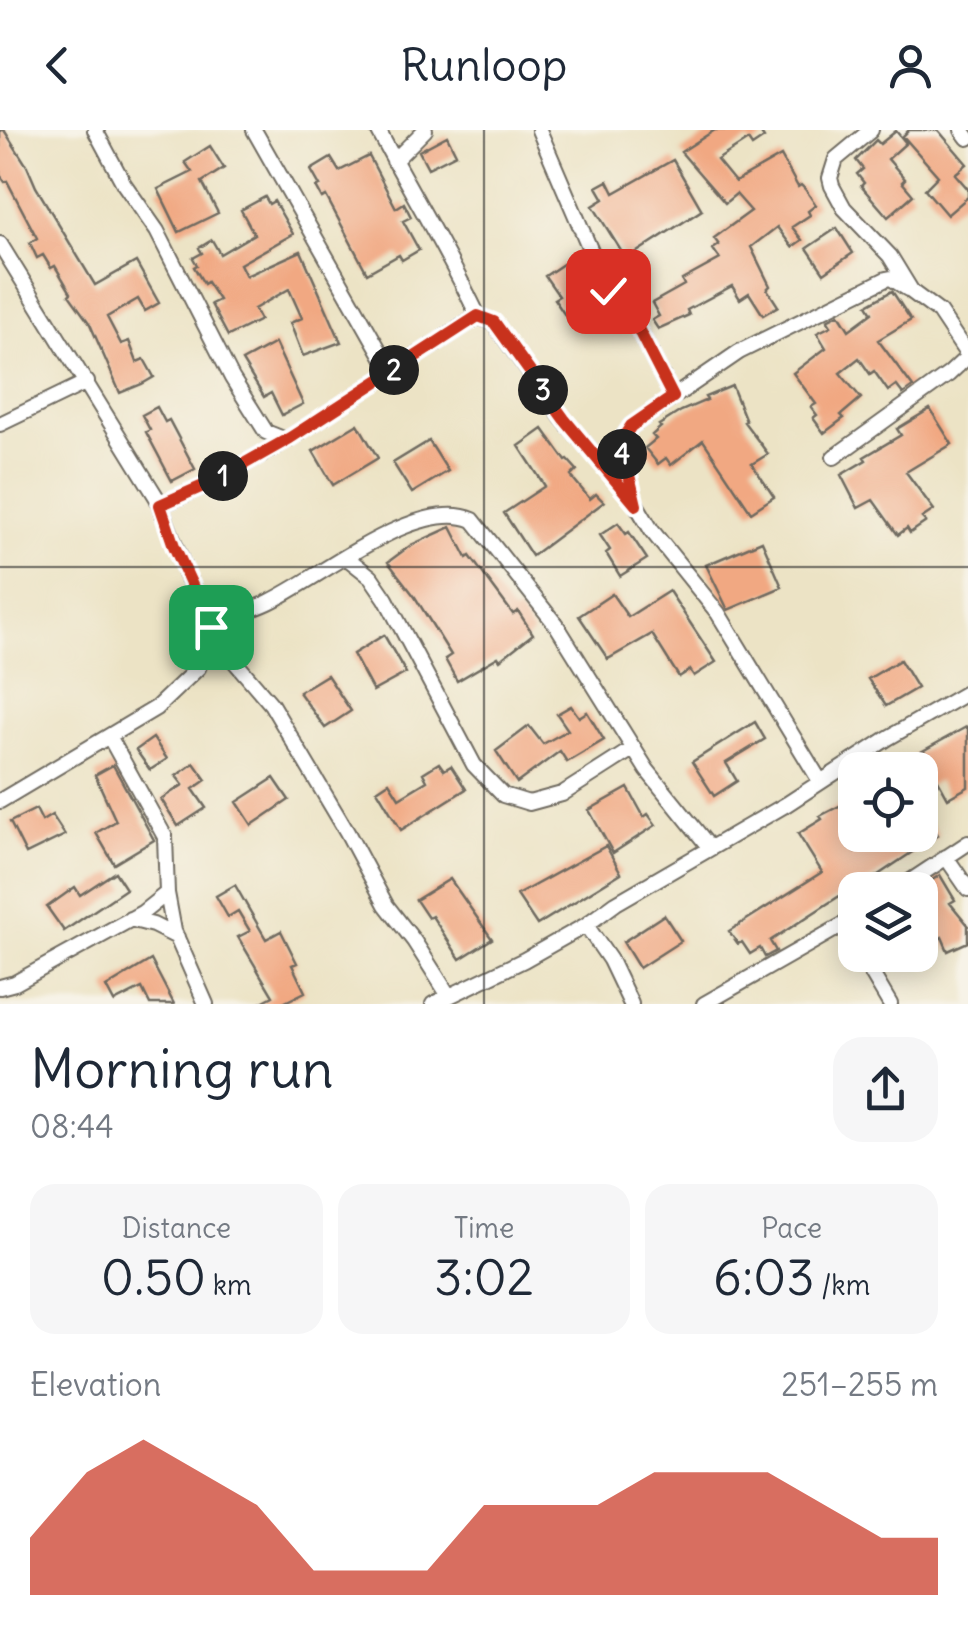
<!DOCTYPE html>
<html lang="en">
<head>
<meta charset="utf-8">
<style>
  :root { --surface:#fff; --page:#f6f6f7; --text:#1f2937; --muted:#747a83; --accent:#c8321e }
  body { margin:0; font-family:Delius,sans-serif; background:var(--page); color:var(--text); height:100vh; display:flex; flex-direction:column; font-size:38px; white-space:nowrap }
  * { box-sizing:border-box; margin:0 }
  p { font-size:32px; color:var(--muted) }
  .icon { flex:none; width:55px; height:55px; fill:none; stroke:currentColor; stroke-width:2; stroke-linecap:round; stroke-linejoin:round }
  .map { position:relative; height:874px; overflow:hidden }
  .panel { display:flex; flex-direction:column; background:var(--surface); flex:1 }
  .panel>* { flex:none }
  .controls { position:absolute; left:838px; top:622px; display:grid; gap:20px }
  .controls a { display:grid; place-items:center; width:100px; height:100px; border-radius:20px; background:var(--surface); box-shadow:0 5px 25px #0003; font-size:50px }
  .pin { position:absolute; display:grid; place-items:center; width:85px; height:85px; color:#fff; margin:-42px; border-radius:20px; box-shadow:0 5px 15px #0006 }
  .km { position:absolute; width:50px; height:50px; margin:-25px; border-radius:50%; background:#222; color:#fff; font-size:28px; line-height:50px; text-align:center }
  .round { display:grid; place-items:center; flex:none; width:105px; height:105px; border-radius:30px; background:var(--page) }
  .overview { display:flex; align-items:center; justify-content:space-between; height:170px; padding:0 30px }
  h1 { font-size:55px; font-weight:600; line-height:75px }
  .stats { display:grid; grid-template-columns:repeat(3,1fr); gap:15px; height:170px; padding:10px 30px }
  .stats div { display:grid; align-content:center; border-radius:25px; background:var(--page); text-align:center }
  .stats b { font-size:50px; font-weight:600 }
  .stats small { font-size:28px; font-weight:400 }
  .stats p { font-size:28px }
  .chart { height:280px; padding:20px 30px }
  .chart p { display:flex; justify-content:space-between }
  .chart svg { width:100%; height:180px; margin-top:10px; fill:var(--accent); opacity:.7 }
  header { display:flex; justify-content:space-between; align-items:center; height:130px; padding:0 30px; background:var(--surface); font-size:45px; font-weight:600 }
  .map>svg:first-child { display:block }
</style>
</head>
<body>
<header><svg class="icon" aria-label="back" viewBox="0 0 24 24"><path d="M15 5l-7 7 7 7"/></svg>Runloop<svg class="icon" aria-label="person" viewBox="0 0 24 24"><circle cx="12" cy="8" r="4"/><path d="M4 21q1-7 8-7t8 7"/></svg></header>
<div class="map">
<svg width="968" height="874" viewBox="0 0 968 874">
  <rect width="100%" height="100%" fill="#f7f3e8"/>
  <filter id="ink" filterUnits="userSpaceOnUse"><feTurbulence type="fractalNoise" baseFrequency=".01" numOctaves="2"/><feDisplacementMap in="SourceGraphic" scale="20" xChannelSelector="R" yChannelSelector="G"/><feConvolveMatrix kernelMatrix="1 2 1 2 8 2 1 2 1" color-interpolation-filters="sRGB"/></filter>
  <filter id="wash" filterUnits="userSpaceOnUse"><feTurbulence type="fractalNoise" baseFrequency=".0048" numOctaves="4" result="noise"/><feDisplacementMap in="SourceGraphic" scale="40" xChannelSelector="R" yChannelSelector="G"/><feGaussianBlur stdDeviation="2.25" result="paint"/><feColorMatrix in="noise" values="0 0 0 0 0 0 0 0 0 0 0 0 0 0 0 0 0 1.4 0 .05"/><feComposite in="paint" operator="in"/></filter>
  <g filter="url(#wash)">
    <rect width="100%" height="100%" fill="#ece3c5"/>
    <g id="blocks">
      <!-- building -->
      <path fill="#f1a882" d="M 0,0 L 4,0 L 27,36 L 36,57 L 95,155 L 136,132 L 159,173 L 145,181 L 138,169 L 107,187 L 121,214 L 129,211 L 137,232 L 144,229 L 154,247 L 142,254 L 120,263 L 90,194 L 69,165 L 71,163 L 55,136 L 51,138 L 43,125 L 37,128 L 30,113 L 37,108 L 7,51 L 5,52 L 0,45 Z
        M 715,0 L 764,0 L 760,2 L 764,8 L 752,16 L 748,10 L 717,30 L 735,52 L 781,26 L 798,57 L 801,55 L 805,59 L 816,75 L 808,81 L 810,85 L 792,97 L 802,110 L 792,117 L 777,97 L 751,117 L 770,156 L 767,159 L 778,176 L 763,185 L 749,163 L 740,169 L 732,156 L 687,180 L 689,185 L 658,199 L 652,190 L 659,186 L 652,173 L 684,155 L 682,150 L 720,129 L 713,119 L 719,115 L 714,108 L 751,81 L 736,64 L 725,73 L 681,22 Z
        M 909,0 L 938,0 L 967,34 L 955,44 L 968,59 L 968,67 L 947,85 L 925,59 L 938,46 L 903,6 Z
        M 896,1 L 906,13 L 888,29 L 905,49 L 902,52 L 913,65 L 888,87 L 861,56 L 864,53 L 857,44 L 863,39 L 856,30 L 876,10 L 880,14 Z
        M 447,6 L 456,24 L 428,38 L 419,21 Z
        M 210,16 L 224,38 L 202,52 L 218,83 L 179,102 L 158,59 L 192,42 L 185,32 Z
        M 369,26 L 396,78 L 404,73 L 411,87 L 403,91 L 419,120 L 402,130 L 399,125 L 367,143 L 326,66 L 322,68 L 316,57 L 320,56 L 311,40 L 331,28 L 339,41 Z
        M 673,30 L 702,80 L 626,129 L 593,76 L 604,69 L 597,57 L 608,51 L 614,63 Z
        M 265,67 L 269,74 L 274,71 L 293,104 L 240,134 L 246,146 L 301,121 L 341,212 L 303,226 L 290,193 L 302,188 L 289,159 L 254,179 L 260,190 L 228,206 L 211,174 L 219,170 L 207,152 L 204,154 L 194,137 L 197,135 L 193,128 L 202,123 L 199,118 L 212,110 L 220,124 L 254,104 L 241,80 Z
        M 837,98 L 853,123 L 824,143 L 807,118 Z
        M 569,130 L 576,140 L 573,142 L 598,180 L 573,197 L 554,169 L 559,166 L 545,146 Z
        M 892,161 L 911,190 L 878,210 L 913,257 L 903,264 L 896,255 L 888,261 L 874,241 L 870,244 L 859,228 L 840,243 L 861,268 L 841,285 L 844,288 L 824,303 L 813,288 L 817,285 L 811,277 L 816,274 L 793,243 L 826,218 L 817,203 L 831,196 L 827,190 L 839,184 L 849,200 L 872,183 L 867,175 Z
        M 275,213 L 303,274 L 282,285 L 271,263 L 264,267 L 242,231 Z
        M 732,256 L 746,291 L 744,292 L 768,324 L 752,334 L 774,367 L 751,382 L 703,310 L 671,335 L 666,328 L 658,334 L 645,318 L 656,309 L 652,305 L 661,297 L 659,295 L 681,281 L 707,270 L 705,267 Z
        M 157,277 L 165,292 L 169,290 L 195,339 L 172,351 L 146,302 L 150,300 L 142,285 Z
        M 930,279 L 952,314 L 906,342 L 934,380 L 922,388 L 926,392 L 910,403 L 907,398 L 898,405 L 873,370 L 858,378 L 841,345 L 866,330 L 864,327 L 901,305 L 897,299 Z
        M 358,294 L 378,328 L 333,355 L 313,321 Z
        M 543,299 L 566,331 L 568,330 L 577,340 L 571,346 L 590,369 L 596,364 L 604,372 L 532,426 L 504,383 L 545,356 L 519,316 Z
        M 429,311 L 448,341 L 412,363 L 393,333 Z
        M 618,393 L 626,404 L 629,402 L 647,429 L 620,446 L 606,423 L 610,420 L 600,405 Z
        M 451,397 L 467,428 L 470,426 L 513,484 L 518,481 L 533,504 L 500,530 L 498,527 L 457,551 L 445,529 L 451,525 L 415,467 L 388,432 L 411,415 Z
        M 762,411 L 782,457 L 728,480 L 706,435 Z
        M 669,461 L 716,532 L 694,546 L 690,540 L 679,547 L 652,504 L 608,529 L 579,486 L 612,464 L 628,487 Z
        M 384,505 L 406,543 L 373,561 L 353,524 Z
        M 900,530 L 917,558 L 886,576 L 868,549 Z
        M 327,545 L 351,581 L 325,598 L 299,562 Z
        M 571,576 L 579,587 L 587,582 L 604,610 L 567,632 L 560,621 L 517,653 L 496,621 L 529,596 L 543,614 L 568,600 L 557,584 Z
        M 755,592 L 765,609 L 726,633 L 737,651 L 714,666 L 692,632 Z
        M 968,596 L 968,657 L 948,668 L 938,650 L 920,661 L 920,640 L 888,640 Z
        M 153,608 L 167,629 L 150,640 L 136,620 Z
        M 194,633 L 206,650 L 193,659 L 206,678 L 178,696 L 161,669 L 183,655 L 176,646 Z
        M 439,633 L 444,640 L 451,636 L 466,659 L 401,700 L 377,660 L 389,652 L 399,668 L 427,651 L 423,643 Z
        M 113,635 L 154,710 L 114,734 L 96,703 L 116,691 L 95,645 Z
        M 274,648 L 289,670 L 252,695 L 237,672 Z
        M 628,658 L 644,687 L 648,684 L 656,695 L 613,723 L 589,680 Z
        M 855,668 L 855,721 L 879,705 L 920,705 L 920,678 L 938,705 L 857,759 L 855,756 L 770,811 L 776,821 L 765,827 L 760,818 L 750,824 L 742,812 L 738,814 L 729,801 L 822,742 L 798,704 L 822,689 L 820,686 Z
        M 36,679 L 42,691 L 52,685 L 65,705 L 26,724 L 10,692 Z
        M 606,716 L 621,743 L 537,795 L 517,765 Z
        M 115,742 L 126,759 L 64,801 L 47,777 L 75,757 L 80,765 Z
        M 940,745 L 955,770 L 950,773 L 968,795 L 968,812 L 948,821 L 942,807 L 920,818 L 920,758 Z
        M 450,749 L 492,809 L 460,829 L 432,786 L 428,788 L 416,770 Z
        M 235,755 L 266,809 L 281,801 L 297,833 L 292,835 L 305,862 L 281,874 L 258,874 L 273,866 L 238,807 L 250,801 L 238,781 L 228,787 L 216,766 Z
        M 664,785 L 681,811 L 639,838 L 623,812 Z
        M 151,830 L 174,874 L 150,874 L 142,858 L 114,872 L 106,857 Z"/>
    </g>
  </g>
  <g filter="url(#ink)">
    <use href="#blocks" fill-opacity="0" stroke="#6f6b61" stroke-width="2.5"/>
    <g fill="none" stroke-linecap="round" stroke-linejoin="round">
      <!-- street casing -->
      <g stroke="#6f6b61" stroke-width="18">
        <path id="street" d="M 95,0 L 124,54 L 157,101 L 232,248 L 266,302 L 286,310
          M 254,0 L 391,241
          M 378,0 C 411,62 448,122 478,186 L 494,193 L 563,289 L 631,366 L 652,401 L 718,483 L 820,651
          M 539,0 L 608,161 L 630,183 L 673,267
          M 962,0 L 968,8
          M 394,31 L 425,0
          M 0,114 L 157,368 L 188,448 L 210,493 L 211,504 L 198,538 L 156,578 L 0,671
          M 0,294 L 87,252
          M 834,327 L 949,244 L 965,229 L 967,224 L 939,182 L 912,162 L 890,126 L 844,78 L 832,56 L 830,48 L 836,29 L 871,0
          M 633,365 L 620,318 L 621,311 L 631,296 L 739,222 L 886,149 L 891,148 L 908,159
          M 161,375 L 212,352 L 290,308 L 478,186
          M 347,428 L 371,447 L 386,469 L 474,635 L 503,665 L 529,673 L 562,664 L 634,618
          M 210,493 C 230,486 250,481 269,472 C 320,448 418,366 473,390 L 557,496 L 647,640 L 710,718
          M 211,504 L 271,574 L 347,702 L 386,775 L 414,811 L 449,866
          M 109,606 L 165,707 L 167,763 L 174,801 L 206,874
          M 946,727 L 968,759
          M 897,760 L 968,713
          M 130,789 L 153,795 L 177,807
          M 586,795 L 610,830 L 631,874
          M 844,796 L 855,815
          M 861,825 L 890,874
          M 0,857 L 15,853 L 142,783 L 167,763
          M 433,874 L 524,830 L 586,795 L 616,773 L 787,674 L 888,608 L 968,562
          M 704,874 L 855,788"/>
      </g>
      <!-- street -->
      <use href="#street" stroke="#fff" stroke-width="14"/>
    </g>
  </g>
  <g fill="none" stroke-linecap="round" stroke-linejoin="round" filter="url(#ink)">
    <!-- route casing -->
    <g stroke="#fff" stroke-width="20">
      <path id="route" d="M 211,497 L 174,416 L 160,375 L 212,352 L 290,308 L 478,186 L 494,192 L 564,289 L 636,375 L 621,311 L 631,296 L 673,267 L 630,183 L 608,161"/>
    </g>
    <!-- route -->
    <use href="#route" stroke="#c8321e" stroke-width="12"/>
  </g>
  <!-- grid -->
  <path fill="none" stroke="#2b2b2b" stroke-width="2.5" stroke-opacity="0.55" d="M 484,0 L 484,874M 0,437 L 968,437"/>
</svg>
<div class="controls">
<a><svg class="icon" aria-label="locate" viewBox="0 0 24 24"><circle cx="12" cy="12" r="6"/><path d="M12 2v4M12 18v4M2 12h4M18 12h4"/></svg></a>
<a><svg class="icon" aria-label="layers" viewBox="0 0 24 24"><path d="M12 4l9 5-9 5-9-5zM3 14l9 5 9-5"/></svg></a>
</div>
<div class="pin" style="left:211px;top:497px;background:#1e9e55"><svg class="icon" aria-label="arrive" viewBox="0 0 24 24"><path d="M6 21V4h12l-3 4 3 4H6"/></svg></div>
<div class="pin" style="left:608px;top:161px;background:#d93025"><svg class="icon" aria-label="check" viewBox="0 0 24 24"><path d="M5 12l5 5 9-10"/></svg></div>
<b class="km" style="left:223px;top:346px">1</b>
<b class="km" style="left:394px;top:240px">2</b>
<b class="km" style="left:543px;top:260px">3</b>
<b class="km" style="left:622px;top:324px">4</b>
</div>
<section class="panel">
<div class="overview"><div><h1>Morning run</h1><p>08:44</p></div><a class="round"><svg class="icon" aria-label="share" viewBox="0 0 24 24"><path d="M12 15V3M7 8l5-5 5 5M5 13v7h14v-7"/></svg></a></div>
<div class="stats">
<div><p>Distance</p><b>0.50<small> km</small></b></div>
<div><p>Time</p><b>3:02</b></div>
<div><p>Pace</p><b>6:03<small> /km</small></b></div>
</div>
<div class="chart"><p><span>Elevation</span>251–255 m</p>
<svg viewBox="0 0 160 44" preserveAspectRatio="none"><path d="M0 44V30L10 14L20 6L30 14L40 22L50 38L60 38L70 38L80 22L90 22L100 22L110 14L120 14L130 14L140 22L150 30L160 30V44z"/></svg>
</div>
</section>
</body>
</html>
